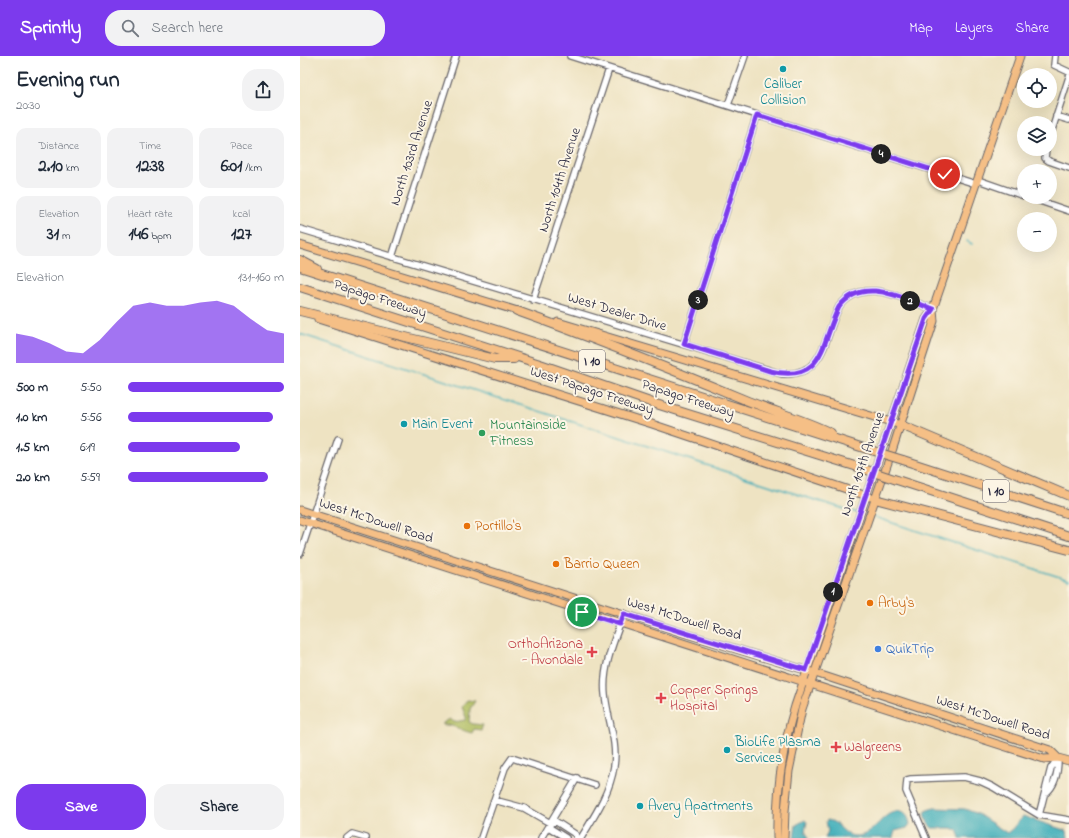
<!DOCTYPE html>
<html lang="en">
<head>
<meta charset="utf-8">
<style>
  :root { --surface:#fff; --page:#f2f2f3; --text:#1f2937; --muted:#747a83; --accent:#7c3aed }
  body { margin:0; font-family:"Indie Flower",sans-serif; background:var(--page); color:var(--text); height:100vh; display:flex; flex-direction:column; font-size:15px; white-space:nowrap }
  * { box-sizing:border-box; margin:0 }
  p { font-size:13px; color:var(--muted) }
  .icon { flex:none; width:22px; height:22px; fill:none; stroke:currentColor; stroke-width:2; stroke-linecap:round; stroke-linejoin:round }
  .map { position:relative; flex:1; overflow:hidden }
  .sheet { display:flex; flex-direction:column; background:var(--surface); width:300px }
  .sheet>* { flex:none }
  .fabs { position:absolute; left:717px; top:12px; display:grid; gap:8px }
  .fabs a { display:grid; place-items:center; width:40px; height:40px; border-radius:50%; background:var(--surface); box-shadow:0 4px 16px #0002; font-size:20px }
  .pin { position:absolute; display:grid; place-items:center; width:34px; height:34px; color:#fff; margin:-17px; border:2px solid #fff; border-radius:50%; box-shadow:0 1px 4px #0007 }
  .km { position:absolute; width:20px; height:20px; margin:-10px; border-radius:50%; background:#222; color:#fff; font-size:11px; line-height:20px; text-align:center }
  .round { display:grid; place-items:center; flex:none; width:42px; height:42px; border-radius:16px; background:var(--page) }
  .head { display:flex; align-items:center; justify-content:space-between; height:68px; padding:0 16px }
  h1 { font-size:22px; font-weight:800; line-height:30px }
  .stats { display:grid; grid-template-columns:repeat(3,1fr); gap:6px; height:68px; padding:4px 16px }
  .stats div { display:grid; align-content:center; border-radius:10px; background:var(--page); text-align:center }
  .stats b { font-size:17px; font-weight:800 }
  .stats small { font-size:11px; font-weight:400 }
  .stats p { font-size:11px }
  .chart { height:112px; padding:8px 16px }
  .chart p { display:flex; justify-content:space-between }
  .chart svg { width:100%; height:72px; margin-top:4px; fill:var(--accent); opacity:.7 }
  .button { display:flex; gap:8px; margin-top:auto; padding:8px 16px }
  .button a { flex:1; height:46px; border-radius:16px; background:var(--accent); color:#fff; font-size:16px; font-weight:800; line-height:46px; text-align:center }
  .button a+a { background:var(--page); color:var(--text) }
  ul { padding:0 16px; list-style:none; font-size:13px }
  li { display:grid; grid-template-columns:64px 48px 1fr; align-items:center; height:30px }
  li i { height:10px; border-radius:5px; background:var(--accent) }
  header { display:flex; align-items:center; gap:24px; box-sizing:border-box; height:56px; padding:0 20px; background:var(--accent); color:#fff }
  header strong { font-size:19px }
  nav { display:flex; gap:22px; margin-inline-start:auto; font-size:14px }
  .search { width:280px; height:36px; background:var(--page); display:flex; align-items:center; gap:10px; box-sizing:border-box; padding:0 14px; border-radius:16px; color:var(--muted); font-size:15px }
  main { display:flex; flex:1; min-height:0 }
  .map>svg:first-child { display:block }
</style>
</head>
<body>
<header>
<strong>Sprintly</strong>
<div class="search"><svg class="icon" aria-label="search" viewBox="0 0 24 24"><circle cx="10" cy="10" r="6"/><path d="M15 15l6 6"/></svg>Search here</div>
<nav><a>Map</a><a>Layers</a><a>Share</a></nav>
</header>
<main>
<section class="sheet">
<div class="head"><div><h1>Evening run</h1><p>20:30</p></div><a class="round"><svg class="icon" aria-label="share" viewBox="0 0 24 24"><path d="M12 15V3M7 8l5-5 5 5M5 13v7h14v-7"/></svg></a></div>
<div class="stats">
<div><p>Distance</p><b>2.10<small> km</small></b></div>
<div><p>Time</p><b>12:38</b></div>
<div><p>Pace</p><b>6:01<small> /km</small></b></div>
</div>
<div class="stats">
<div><p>Elevation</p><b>31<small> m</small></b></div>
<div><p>Heart rate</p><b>146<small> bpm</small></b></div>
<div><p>kcal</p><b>127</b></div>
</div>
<div class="chart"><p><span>Elevation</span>131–160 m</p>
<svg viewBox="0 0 160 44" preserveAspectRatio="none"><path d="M0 44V26L10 28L20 32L30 37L40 38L50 30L60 19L70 9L80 7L90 9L100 9L110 7L120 6L130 9L140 17L150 24L160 26V44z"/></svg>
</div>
<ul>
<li><b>500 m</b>5:50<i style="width:100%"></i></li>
<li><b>1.0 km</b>5:56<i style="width:93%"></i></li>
<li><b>1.5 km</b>6:19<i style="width:72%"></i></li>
<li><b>2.0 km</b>5:59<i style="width:90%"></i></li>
</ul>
<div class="button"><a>Save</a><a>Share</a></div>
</section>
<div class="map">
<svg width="769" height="782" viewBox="0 0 769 782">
  <rect width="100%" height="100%" fill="#fcf5e5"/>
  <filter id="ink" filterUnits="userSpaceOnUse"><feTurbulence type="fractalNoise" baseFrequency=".025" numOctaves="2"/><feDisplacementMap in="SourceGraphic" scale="8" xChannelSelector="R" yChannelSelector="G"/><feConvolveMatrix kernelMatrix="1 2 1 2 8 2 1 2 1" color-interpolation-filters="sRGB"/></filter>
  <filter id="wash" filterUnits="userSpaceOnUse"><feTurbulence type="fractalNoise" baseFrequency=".012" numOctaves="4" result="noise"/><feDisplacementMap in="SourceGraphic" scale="16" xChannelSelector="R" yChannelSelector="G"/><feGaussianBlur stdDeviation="0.9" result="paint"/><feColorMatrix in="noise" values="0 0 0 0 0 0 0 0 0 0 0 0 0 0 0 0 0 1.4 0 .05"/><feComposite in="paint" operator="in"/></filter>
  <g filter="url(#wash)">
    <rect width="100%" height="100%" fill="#eee3c2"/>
    <!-- green -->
    <path fill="#aebc5f" stroke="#686f4d" d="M 167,644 L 175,645 L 170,653 L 169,666 L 173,668 L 183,669 L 181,674 L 174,673 L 172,677 C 162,675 152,668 143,669 L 143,667 L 150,663 L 154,666 L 165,664 L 166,661 L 162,651 Z"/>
    <!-- water -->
    <path fill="#3eadb9" stroke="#30687a" d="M 634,752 L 665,753 L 678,758 L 707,777 L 712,773 L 723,760 L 767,775 L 768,782 L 660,782 L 657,774 L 651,772 L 632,772 L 628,768 L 625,757 L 627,754 Z
      M 597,755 C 606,757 608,759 610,768 L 607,772 L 595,775 L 593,782 L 525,782 L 528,775 L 526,765 L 528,764 C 540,766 543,780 556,780 C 574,780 580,758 597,755 Z
      M 505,764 L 507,766 L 505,775 L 509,782 L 494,782 L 496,769 Z"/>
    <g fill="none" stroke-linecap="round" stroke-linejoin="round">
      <!-- stream -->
      <path stroke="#3eadb9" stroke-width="1.5" d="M 667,185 L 672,188
        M 0,278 L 518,445 L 558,457
        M 571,460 L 769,524"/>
    </g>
  </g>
  <g filter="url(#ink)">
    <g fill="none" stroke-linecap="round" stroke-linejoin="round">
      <!-- minor casing -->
      <g stroke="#69666a" stroke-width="8">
        <path id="minor" d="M 270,0 L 676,128
          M 755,0 L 754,9 L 769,16
          M 428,49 L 445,0
          M 756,60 L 769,64
          M 750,80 L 769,21
          M 746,93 L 745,102 L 749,105 L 769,112
          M 678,124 L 724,140
          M 728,141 L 769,155
          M 0,173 L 482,318 C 526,320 524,280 539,251 C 563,219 603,243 633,253
          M 92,201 L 156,0
          M 233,244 L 309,13
          M 384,288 L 457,59
          M 0,498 L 38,383
          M 746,737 C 756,729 758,715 758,703
          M 194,744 L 224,752 L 250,767 L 255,765 L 275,778 L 277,782
          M 739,759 L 751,712 L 758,702
          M 250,767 L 250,772 L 266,782
          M 47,782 L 52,778 L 66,782
          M 181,782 L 205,712 L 212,702 L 295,729
          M 241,782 L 277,722
          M 281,782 C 295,759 310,737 314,710 C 318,686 307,662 305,638 C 302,611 315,582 324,557
          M 626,782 L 606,735 L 607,724 L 611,723 L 664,721 L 680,725 L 693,731 L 739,759 L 769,764"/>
      </g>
      <!-- major casing -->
      <g stroke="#69666a" stroke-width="9">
        <path id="major" d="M 0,189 L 221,256
          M 18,263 L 352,368 L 570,441
          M 258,266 L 601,369
          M 0,454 L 380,576 L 515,617 L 750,694 L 758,702
          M 0,464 L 744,703 L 758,702 L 769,705
          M 477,782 C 476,738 482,693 495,650 L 626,263 L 633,253 L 720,0
          M 484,782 L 485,755 L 489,715 L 502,653 L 593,392 L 634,265 L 633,253"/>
      </g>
      <!-- highway casing -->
      <g stroke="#69666a" stroke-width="10">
        <path id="highway" d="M 0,204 L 17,213
          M 0,211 L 567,393
          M 0,231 L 243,309 L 356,348 L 561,412
          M 0,255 L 195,303 L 214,303
          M 217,255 C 293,282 368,312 443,343 C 472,355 503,363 531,377
          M 601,369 L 769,440
          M 603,404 L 769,458
          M 597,424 L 769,480
          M 575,443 L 769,494"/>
      </g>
      <!-- minor -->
      <use href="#minor" stroke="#fff" stroke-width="5.5"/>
      <!-- major -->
      <use href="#major" stroke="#f5bf86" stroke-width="7"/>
      <!-- highway -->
      <use href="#highway" stroke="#f5bf86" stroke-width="8"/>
      <!-- highway-bridge casing -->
      <g stroke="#69666a" stroke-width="10" stroke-linecap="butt">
        <path id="highway-bridge" d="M 567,393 L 603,404
          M 561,412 L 597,424"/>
      </g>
      <!-- highway-bridge -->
      <use href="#highway-bridge" stroke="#f5bf86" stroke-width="8"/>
    </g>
  </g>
  <g fill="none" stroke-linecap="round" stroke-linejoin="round" filter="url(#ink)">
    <!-- route casing -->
    <g stroke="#fff" stroke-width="8">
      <path id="route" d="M 282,556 L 320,568 L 324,558 L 506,614 L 626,263 L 633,253 C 603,243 563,219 539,251 C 521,286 525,328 470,315 L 384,288 L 457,59 L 645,118"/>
    </g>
    <!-- route -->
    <use href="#route" stroke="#7c3aed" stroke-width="5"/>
  </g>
  <!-- markers -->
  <g fill="#0f9aa8" stroke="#fcf5e5" stroke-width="1.5">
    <circle cx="483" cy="13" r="4"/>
    <circle cx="104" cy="368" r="4"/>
    <circle cx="427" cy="694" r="4"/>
    <circle cx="340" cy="750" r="4"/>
  </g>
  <circle fill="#2e9e5b" stroke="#fcf5e5" stroke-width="1.5" cx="182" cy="377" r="4"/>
  <g fill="#e8710a" stroke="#fcf5e5" stroke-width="1.5">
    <circle cx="167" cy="470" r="4"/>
    <circle cx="256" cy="508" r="4"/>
    <circle cx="570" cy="547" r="4"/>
  </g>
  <circle fill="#3f7fe0" stroke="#fcf5e5" stroke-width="1.5" cx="578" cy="593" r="4"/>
  <g fill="#e0444e" stroke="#fcf5e5" stroke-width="1.5">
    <path d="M290 590h4v4h4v4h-4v4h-4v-4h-4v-4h4z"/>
    <path d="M359 636h4v4h4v4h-4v4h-4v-4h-4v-4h4z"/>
    <path d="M534 685h4v4h4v4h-4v4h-4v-4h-4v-4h4z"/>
  </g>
  <g text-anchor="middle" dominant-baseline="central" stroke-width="4" stroke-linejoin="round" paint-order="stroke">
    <!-- shield labels -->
    <g fill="#fcf5e5" stroke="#63616e" stroke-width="1">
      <rect x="279" y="294" width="26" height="22" rx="3"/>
      <rect x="683" y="424" width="26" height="22" rx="3"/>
    </g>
    <g font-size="13" font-weight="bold" fill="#22223b">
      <text x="292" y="305">I 10</text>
      <text x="696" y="435">I 10</text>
    </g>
    <!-- culture labels -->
    <g font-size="14" fill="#0d838f" stroke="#fcf5e5" text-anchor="start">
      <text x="483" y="28" text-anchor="middle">Caliber<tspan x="483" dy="16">Collision</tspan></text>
      <text x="112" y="368">Main Event</text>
      <text x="435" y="686">BioLife Plasma<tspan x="435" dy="16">Services</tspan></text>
      <text x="348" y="750">Avery Apartments</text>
    </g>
    <!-- street labels -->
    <g font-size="14" fill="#22223b" stroke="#fcf5e5">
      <text transform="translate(112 97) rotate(-72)">North 103rd Avenue</text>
      <text transform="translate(260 124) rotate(-72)">North 104th Avenue</text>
      <text transform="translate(80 243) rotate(18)">Papago Freeway</text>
      <text transform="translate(317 256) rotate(17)">West Dealer Drive</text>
      <text transform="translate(292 335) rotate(18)">West Papago Freeway</text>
      <text transform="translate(388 343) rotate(18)">Papago Freeway</text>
      <text transform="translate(563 408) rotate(-71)">North 107th Avenue</text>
      <text transform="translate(76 465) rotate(18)">West McDowell Road</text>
      <text transform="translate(384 563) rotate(17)">West McDowell Road</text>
      <text transform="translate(693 662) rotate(18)">West McDowell Road</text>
    </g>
    <!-- leisure labels -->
    <g font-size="14" fill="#27864d" stroke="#fcf5e5" text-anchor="start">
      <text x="190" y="369">Mountainside<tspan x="190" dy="16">Fitness</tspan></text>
    </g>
    <!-- food labels -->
    <g font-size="14" fill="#c56008" stroke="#fcf5e5" text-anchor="start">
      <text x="175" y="470">Portillo's</text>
      <text x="264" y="508">Barrio Queen</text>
      <text x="578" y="547">Arby's</text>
    </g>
    <!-- health labels -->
    <g font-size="14" fill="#be3a42" stroke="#fcf5e5" text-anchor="start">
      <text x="283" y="588" text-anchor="end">OrthoArizona<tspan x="283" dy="16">- Avondale</tspan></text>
      <text x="370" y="634">Copper Springs<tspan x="370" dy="16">Hospital</tspan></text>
      <text x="544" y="691">Walgreens</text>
    </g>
    <!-- shop labels -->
    <g font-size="14" fill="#366cbe" stroke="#fcf5e5" text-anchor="start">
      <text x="586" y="593">QuikTrip</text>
    </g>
  </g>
</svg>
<div class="fabs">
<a><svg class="icon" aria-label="locate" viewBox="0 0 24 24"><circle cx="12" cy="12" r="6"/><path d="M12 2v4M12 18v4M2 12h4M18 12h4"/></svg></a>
<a><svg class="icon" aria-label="layers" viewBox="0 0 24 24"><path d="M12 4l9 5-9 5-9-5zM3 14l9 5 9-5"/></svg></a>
<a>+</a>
<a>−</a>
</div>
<div class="pin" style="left:282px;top:556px;background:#1e9e55"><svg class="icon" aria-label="arrive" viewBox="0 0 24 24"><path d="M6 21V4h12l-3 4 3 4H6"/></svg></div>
<div class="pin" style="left:645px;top:118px;background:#d93025"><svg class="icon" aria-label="check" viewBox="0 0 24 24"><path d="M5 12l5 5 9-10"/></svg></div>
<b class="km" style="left:533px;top:536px">1</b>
<b class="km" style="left:610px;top:245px">2</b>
<b class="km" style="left:398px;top:244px">3</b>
<b class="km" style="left:581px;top:98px">4</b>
</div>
</main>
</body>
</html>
